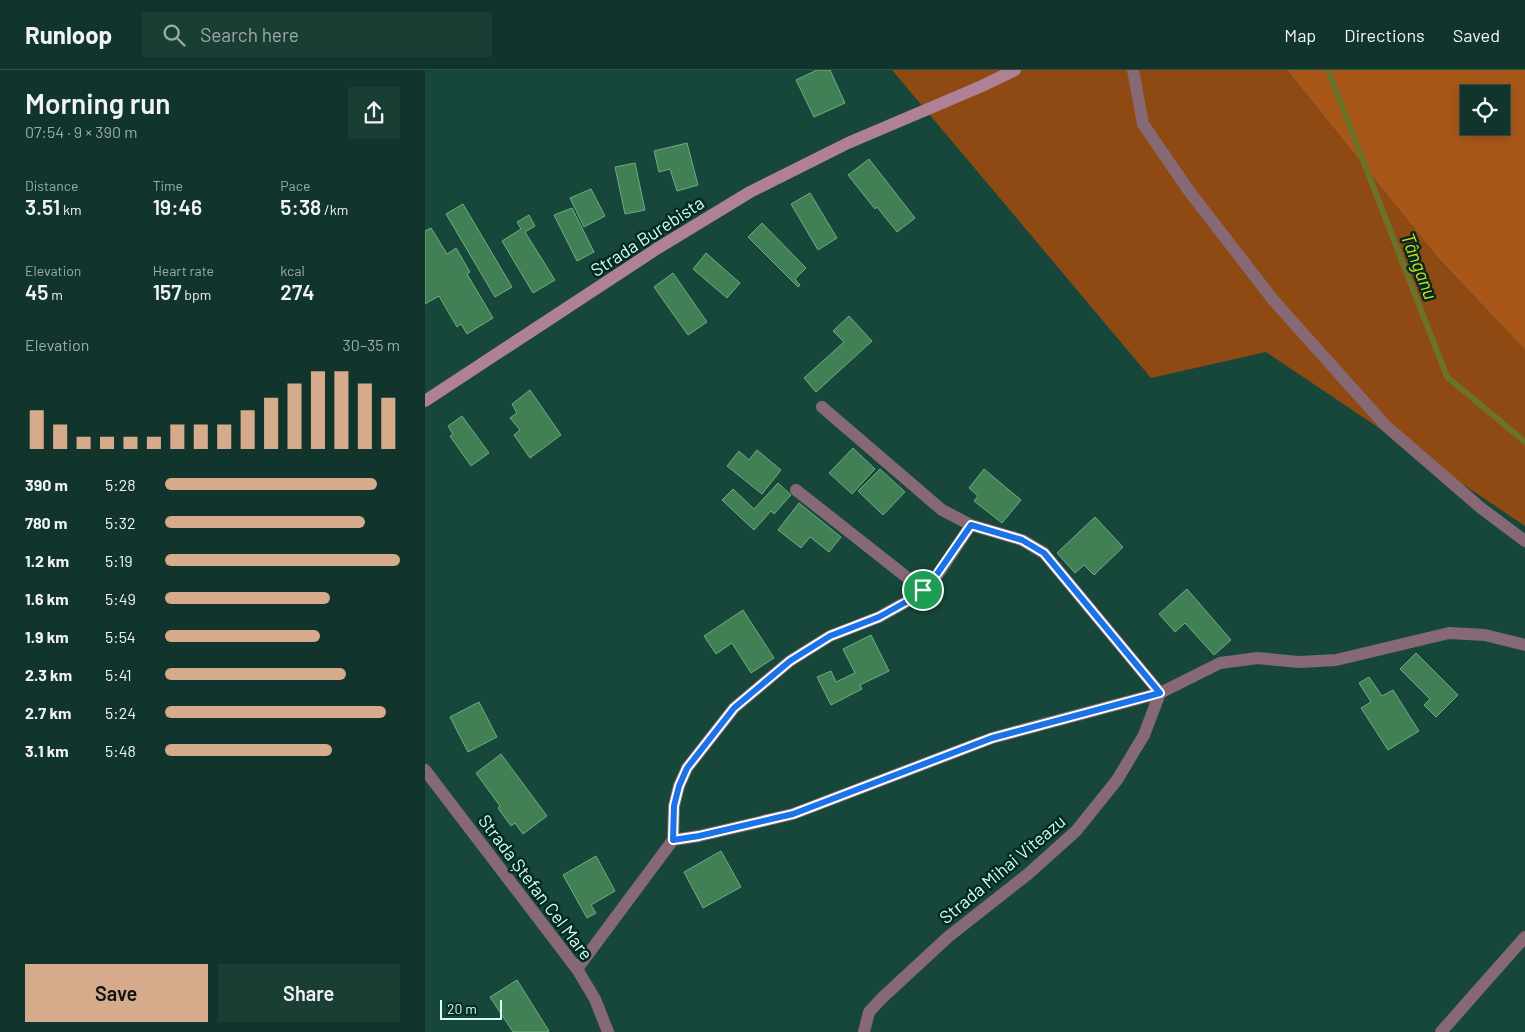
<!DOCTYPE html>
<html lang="en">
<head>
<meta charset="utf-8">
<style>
  :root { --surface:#11352c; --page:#1a3d34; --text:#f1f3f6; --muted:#9caba9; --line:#305048; --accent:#d6ab8b }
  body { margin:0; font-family:Barlow,sans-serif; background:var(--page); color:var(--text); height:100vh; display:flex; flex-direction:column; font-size:19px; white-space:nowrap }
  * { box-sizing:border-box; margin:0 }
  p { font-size:16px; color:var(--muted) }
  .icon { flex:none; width:28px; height:28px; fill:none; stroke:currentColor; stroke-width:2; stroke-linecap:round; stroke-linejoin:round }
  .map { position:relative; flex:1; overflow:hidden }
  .side { display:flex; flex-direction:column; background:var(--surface); width:425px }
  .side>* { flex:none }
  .fabs { position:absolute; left:1035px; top:15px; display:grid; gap:10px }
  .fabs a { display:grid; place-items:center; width:50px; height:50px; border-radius:0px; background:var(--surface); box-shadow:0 2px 12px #0003,0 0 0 1px var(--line); font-size:25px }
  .scale { position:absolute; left:15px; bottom:12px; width:62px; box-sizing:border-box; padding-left:5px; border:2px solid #d4fef0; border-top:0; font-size:14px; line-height:18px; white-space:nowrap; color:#d4fef0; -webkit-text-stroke:4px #042b22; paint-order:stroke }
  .pin { position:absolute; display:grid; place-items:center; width:42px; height:42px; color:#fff; margin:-21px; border:2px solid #fff; border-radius:50%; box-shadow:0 1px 5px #0007 }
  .round { display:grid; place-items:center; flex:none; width:52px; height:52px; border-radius:0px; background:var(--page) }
  .headline { display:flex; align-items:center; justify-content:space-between; height:85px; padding:0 25px }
  h1 { font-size:28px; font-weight:600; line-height:38px }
  .metrics { display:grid; grid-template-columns:repeat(3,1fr); gap:8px; height:85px; padding:5px 25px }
  .metrics div { display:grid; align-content:center }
  .metrics b { font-size:21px; font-weight:600 }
  .metrics small { font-size:14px; font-weight:400 }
  .metrics p { font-size:14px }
  .chart { height:140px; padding:10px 25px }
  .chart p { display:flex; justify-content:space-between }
  .chart svg { width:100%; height:90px; margin-top:5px; stroke:var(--accent); stroke-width:6 }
  .cta { display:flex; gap:10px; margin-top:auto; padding:10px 25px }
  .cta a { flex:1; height:58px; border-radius:0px; background:var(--accent); color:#111; font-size:20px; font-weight:600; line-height:58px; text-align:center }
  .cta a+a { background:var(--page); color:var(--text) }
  ul { padding:0 25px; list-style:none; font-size:16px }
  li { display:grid; grid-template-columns:80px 60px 1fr; align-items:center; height:38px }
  li i { height:12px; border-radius:6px; background:var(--accent) }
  header { display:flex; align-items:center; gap:30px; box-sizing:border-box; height:70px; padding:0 25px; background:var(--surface); border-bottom:1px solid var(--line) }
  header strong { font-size:24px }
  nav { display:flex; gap:28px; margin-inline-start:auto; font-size:18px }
  .search { width:350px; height:45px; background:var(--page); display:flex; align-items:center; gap:12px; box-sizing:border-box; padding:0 18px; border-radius:0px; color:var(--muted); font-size:19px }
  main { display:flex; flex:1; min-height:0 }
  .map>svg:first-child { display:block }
</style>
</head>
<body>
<header>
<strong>Runloop</strong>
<div class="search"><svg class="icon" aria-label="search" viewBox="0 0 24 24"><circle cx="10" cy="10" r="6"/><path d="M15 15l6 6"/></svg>Search here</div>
<nav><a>Map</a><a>Directions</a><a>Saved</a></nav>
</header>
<main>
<section class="side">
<div class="headline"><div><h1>Morning run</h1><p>07:54 · 9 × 390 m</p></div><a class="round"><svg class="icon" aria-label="share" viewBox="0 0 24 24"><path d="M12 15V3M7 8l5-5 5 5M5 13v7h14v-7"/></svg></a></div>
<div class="metrics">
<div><p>Distance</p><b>3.51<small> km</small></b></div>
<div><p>Time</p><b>19:46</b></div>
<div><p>Pace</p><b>5:38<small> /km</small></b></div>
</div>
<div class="metrics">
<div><p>Elevation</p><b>45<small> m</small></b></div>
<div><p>Heart rate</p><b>157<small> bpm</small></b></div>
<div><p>kcal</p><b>274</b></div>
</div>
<div class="chart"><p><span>Elevation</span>30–35 m</p>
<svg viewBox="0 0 160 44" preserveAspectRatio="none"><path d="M5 44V25M15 44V32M25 44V38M35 44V38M45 44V38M55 44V38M65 44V32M75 44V32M85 44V32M95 44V25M105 44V19M115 44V12M125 44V6M135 44V6M145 44V12M155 44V19"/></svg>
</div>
<ul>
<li><b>390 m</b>5:28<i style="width:90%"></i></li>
<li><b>780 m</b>5:32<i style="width:85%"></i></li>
<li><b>1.2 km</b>5:19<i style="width:100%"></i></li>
<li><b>1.6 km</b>5:49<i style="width:70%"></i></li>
<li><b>1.9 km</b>5:54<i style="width:66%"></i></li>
<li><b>2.3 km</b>5:41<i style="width:77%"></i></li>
<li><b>2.7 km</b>5:24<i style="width:94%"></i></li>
<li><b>3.1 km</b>5:48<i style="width:71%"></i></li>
</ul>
<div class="cta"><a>Save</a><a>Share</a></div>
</section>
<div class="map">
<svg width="1100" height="962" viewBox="0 0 1100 962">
  <rect width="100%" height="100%" fill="#17473a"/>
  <!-- green -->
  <path fill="#8f4912" d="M 467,0 L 862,0 L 1013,188 L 1100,280 L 1100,456 L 841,282 L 726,308 Z"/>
  <!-- forest -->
  <path fill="#a85719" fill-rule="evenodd" d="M 862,0 L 1100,0 L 1100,280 L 1013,188 ZM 1044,24 L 1076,24 L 1076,56 L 1044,56 Z"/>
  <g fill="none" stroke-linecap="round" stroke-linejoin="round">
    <!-- stream -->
    <path stroke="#6d7229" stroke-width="6" d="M 903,0 L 1022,307 L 1100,372"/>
  </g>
  <!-- building -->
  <path fill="#418055" stroke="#6ead80" d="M 392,0 L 405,0 L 420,33 L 389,47 L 371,10 Z
    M 262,73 L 273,115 L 252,121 L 245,99 L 234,102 L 229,81 Z
    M 444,89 L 490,148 L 472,162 L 452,137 L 450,139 L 423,105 Z
    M 210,93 L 220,140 L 200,144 L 190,97 Z
    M 166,119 L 180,146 L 159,157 L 145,128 Z
    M 385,123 L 412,168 L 393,180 L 366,134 Z
    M 38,134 L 87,217 L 70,227 L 21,144 Z
    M 147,138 L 169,182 L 152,191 L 129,145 Z
    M 104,145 L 110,156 L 100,162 L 130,210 L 108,223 L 77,171 L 96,159 L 92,152 Z
    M 337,153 L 381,198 L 370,209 L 375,215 L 373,217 L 323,167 Z
    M 6,158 L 22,184 L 31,178 L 45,202 L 42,204 L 68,248 L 42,264 L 36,254 L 32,257 L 14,226 L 0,234 L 0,161 Z
    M 281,183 L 315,213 L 302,228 L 268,199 Z
    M 248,203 L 282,252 L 263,265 L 229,217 Z
    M 424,246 L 447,271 L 391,322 L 379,308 L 419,272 L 408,261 Z
    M 105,320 L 136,365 L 105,388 L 89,365 L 95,360 L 85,348 L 92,343 L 87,334 Z
    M 37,346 L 64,383 L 46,396 L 25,366 L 28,364 L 23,356 Z
    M 428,378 L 450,399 L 427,424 L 404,403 Z
    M 332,380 L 356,400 L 337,424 L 302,396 L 314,381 L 324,390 Z
    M 455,399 L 480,422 L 458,445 L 433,421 Z
    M 559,399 L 596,430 L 577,453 L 549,431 L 553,426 L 544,418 Z
    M 353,413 L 366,425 L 349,444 L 346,441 L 329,460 L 297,430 L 308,419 L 329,439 Z
    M 374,433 L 416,467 L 404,482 L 385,467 L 376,478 L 353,460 Z
    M 670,447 L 698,477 L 669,505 L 659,495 L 650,503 L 632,483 Z
    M 762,519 L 806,570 L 789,585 L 760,553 L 750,562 L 734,544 Z
    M 318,540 L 349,588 L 326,603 L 307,573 L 291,584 L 279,566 Z
    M 446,565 L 464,601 L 435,615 L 437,619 L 406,635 L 392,607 L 406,601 L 411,612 L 430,603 L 418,579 Z
    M 991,583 L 1033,625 L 1011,647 L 999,635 L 1005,629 L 975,599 Z
    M 944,607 L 957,626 L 968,620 L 994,661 L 963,680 L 936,638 L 946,632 L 934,613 Z
    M 54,632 L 72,667 L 43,682 L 25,647 Z
    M 76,684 L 122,746 L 98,764 L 90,753 L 86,756 L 73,738 L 75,736 L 51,703 Z
    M 296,781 L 316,817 L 278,838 L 259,802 Z
    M 171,786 L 190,821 L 166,835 L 171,843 L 162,848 L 138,805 Z
    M 92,910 L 124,961 L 121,962 L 88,962 L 65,927 Z"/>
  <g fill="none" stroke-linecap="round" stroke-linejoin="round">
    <!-- street -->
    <path stroke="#876975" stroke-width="12" d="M 708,0 L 718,54 L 764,121 L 849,231 L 961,356 L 1056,438 L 1100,471
      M 397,337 L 517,440 L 546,455 L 597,470 L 619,483 L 735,623 L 719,665 L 692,710 L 651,761 L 603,804 L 523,867 L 457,928 L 444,942 L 439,962
      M 371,420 L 498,520
      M 0,700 L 152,899 L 170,929 L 183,962
      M 248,770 L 274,766 L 368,744 L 567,668 L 735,623 L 795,593 L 833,588 L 874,592 L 911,590 L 1024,563 L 1060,565 L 1100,575
      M 152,899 L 248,770 L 249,736 L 254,716 L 262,698 L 309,638 L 365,591 L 405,566 L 454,547 L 490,527 L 511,507 L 546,455
      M 1016,962 L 1100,867"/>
    <!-- secondary -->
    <path stroke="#b08194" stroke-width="12" d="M 0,331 L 233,178 L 325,122 L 423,73 L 557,16 L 590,0"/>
  </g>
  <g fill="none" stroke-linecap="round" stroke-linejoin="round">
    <!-- route casing -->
    <g stroke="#fff" stroke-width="10">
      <path id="route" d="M 546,455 L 597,470 L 619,483 L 735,623 L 567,668 L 368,744 L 274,766 L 248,770 L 249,736 L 254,716 L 262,698 L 309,638 L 365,591 L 405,566 L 454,547 L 490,527 L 510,507 Z"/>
    </g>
    <!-- route -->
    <use href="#route" stroke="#1a73e8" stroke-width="6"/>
  </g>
  <g text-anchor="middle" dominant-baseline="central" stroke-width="5" stroke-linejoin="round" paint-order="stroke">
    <!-- street labels -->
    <g font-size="18" fill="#d4fef0" stroke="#042b22">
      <text transform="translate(222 166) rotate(-33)">Strada Burebista</text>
      <text transform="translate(577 799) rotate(-40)">Strada Mihai Viteazu</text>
      <text transform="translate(111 817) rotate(53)">Strada Ștefan Cel Mare</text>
    </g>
    <!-- water labels -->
    <g font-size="19" font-style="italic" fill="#d5de14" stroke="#042b22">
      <text transform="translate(995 196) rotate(69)">Tânganu</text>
    </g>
  </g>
</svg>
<div class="fabs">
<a><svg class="icon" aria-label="locate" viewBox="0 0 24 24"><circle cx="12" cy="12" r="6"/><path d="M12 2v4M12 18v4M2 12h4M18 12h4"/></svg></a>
</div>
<div class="scale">20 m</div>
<div class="pin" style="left:498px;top:520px;background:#1e9e55"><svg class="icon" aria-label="arrive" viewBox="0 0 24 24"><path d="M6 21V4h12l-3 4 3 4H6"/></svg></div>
</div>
</main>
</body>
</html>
